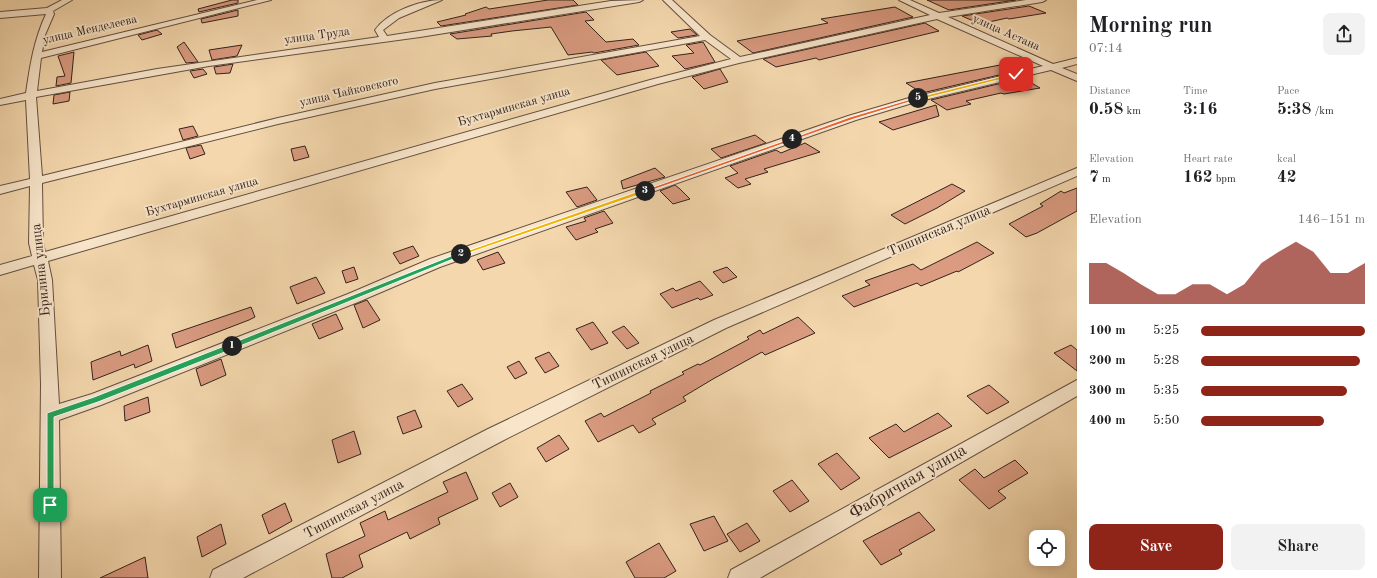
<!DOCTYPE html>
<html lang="en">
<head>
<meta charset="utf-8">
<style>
  :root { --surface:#fff; --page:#f2f2f2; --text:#202124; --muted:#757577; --accent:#8f2418 }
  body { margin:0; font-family:"Old Standard TT",serif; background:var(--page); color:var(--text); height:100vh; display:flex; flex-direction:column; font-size:15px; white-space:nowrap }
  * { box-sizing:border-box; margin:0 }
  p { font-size:13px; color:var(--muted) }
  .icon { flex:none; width:22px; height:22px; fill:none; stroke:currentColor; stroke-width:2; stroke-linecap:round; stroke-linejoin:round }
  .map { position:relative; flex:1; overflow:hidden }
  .details { display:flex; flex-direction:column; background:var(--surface); width:300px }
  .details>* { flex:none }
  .controls { position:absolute; left:1029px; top:530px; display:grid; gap:8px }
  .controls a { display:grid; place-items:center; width:36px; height:36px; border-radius:8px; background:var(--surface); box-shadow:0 2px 10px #0003; font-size:20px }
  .pin { position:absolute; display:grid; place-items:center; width:34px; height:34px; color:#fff; margin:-17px; border-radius:8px; box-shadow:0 2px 6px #0006 }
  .km { position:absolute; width:20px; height:20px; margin:-10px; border-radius:50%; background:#222; color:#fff; font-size:11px; line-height:20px; text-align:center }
  .round { display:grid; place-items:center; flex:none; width:42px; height:42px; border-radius:8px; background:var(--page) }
  .head { display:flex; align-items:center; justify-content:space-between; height:68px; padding:0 12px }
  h1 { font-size:22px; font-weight:700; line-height:30px }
  .figures { display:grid; grid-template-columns:repeat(3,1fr); gap:6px; height:68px; padding:4px 12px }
  .figures div { display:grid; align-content:center }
  .figures b { font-size:17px; font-weight:700 }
  .figures small { font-size:11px; font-weight:400 }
  .figures p { font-size:11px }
  .chart { height:112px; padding:8px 12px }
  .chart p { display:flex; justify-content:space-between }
  .chart svg { width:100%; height:72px; margin-top:4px; fill:var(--accent); opacity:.7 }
  .action { display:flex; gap:8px; margin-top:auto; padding:8px 12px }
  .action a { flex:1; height:46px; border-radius:8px; background:var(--accent); color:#fff; font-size:16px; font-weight:700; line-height:46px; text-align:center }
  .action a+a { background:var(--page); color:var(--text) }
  ul { padding:0 12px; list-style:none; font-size:13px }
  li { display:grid; grid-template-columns:64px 48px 1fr; align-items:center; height:30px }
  li i { height:10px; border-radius:5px; background:var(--accent) }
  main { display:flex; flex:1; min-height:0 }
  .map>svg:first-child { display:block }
</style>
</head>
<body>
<main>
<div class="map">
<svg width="1077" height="578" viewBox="0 0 1077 578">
  <rect width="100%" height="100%" fill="#f4d7ad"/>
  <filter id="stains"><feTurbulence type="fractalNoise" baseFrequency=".005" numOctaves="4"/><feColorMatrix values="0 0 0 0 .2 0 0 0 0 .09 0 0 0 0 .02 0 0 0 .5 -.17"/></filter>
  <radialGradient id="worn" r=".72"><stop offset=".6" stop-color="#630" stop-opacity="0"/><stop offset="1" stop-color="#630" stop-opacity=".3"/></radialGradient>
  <!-- building -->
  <path fill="#da9b81" stroke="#33221b" d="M 232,0 L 238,0 L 238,3 L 199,12 L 198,9 Z
    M 548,0 L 573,0 L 578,5 L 441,26 L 437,22 L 466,15 L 465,14 L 486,7 L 489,9 Z
    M 927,0 L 1016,0 L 949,10 Z
    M 1029,6 L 1046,13 L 1009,19 L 1007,18 L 980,24 L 962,16 Z
    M 895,7 L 913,17 L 753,53 L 737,41 L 828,23 L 821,19 Z
    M 238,10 L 238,16 L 202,23 L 201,19 Z
    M 586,12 L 594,20 L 585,21 L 606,42 L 633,39 L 639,45 L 594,53 L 592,52 L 568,55 L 551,27 L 512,31 L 491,34 L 492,36 L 457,39 L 450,34 Z
    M 925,23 L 939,31 L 819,60 L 816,58 L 776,67 L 763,59 Z
    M 690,29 L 697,35 L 678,38 L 671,32 Z
    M 157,30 L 162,34 L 142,40 L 138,35 Z
    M 184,42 L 198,62 L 186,63 L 177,47 Z
    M 703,42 L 715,62 L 685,69 L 672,56 L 694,53 L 686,45 Z
    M 242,45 L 237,56 L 212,60 L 209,50 Z
    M 74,52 L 71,83 L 56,86 L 57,77 L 65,76 L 58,56 Z
    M 646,52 L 659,66 L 617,75 L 601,60 Z
    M 233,64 L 230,73 L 216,74 L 214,67 Z
    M 1000,65 L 1012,72 L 922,93 L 906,83 Z
    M 203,69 L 207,74 L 194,78 L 190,71 Z
    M 720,69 L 728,82 L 704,89 L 692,77 Z
    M 1023,78 L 1040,88 L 1004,94 L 1001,93 L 966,101 L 971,104 L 947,110 L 931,100 Z
    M 70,92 L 69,101 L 53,104 L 54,95 Z
    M 936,105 L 939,116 L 893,130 L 879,122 Z
    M 193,126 L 198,136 L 183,140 L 179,129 Z
    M 755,135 L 766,143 L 721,158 L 711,149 Z
    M 805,143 L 820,152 L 764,169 L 768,172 L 745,179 L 751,184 L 738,188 L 725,178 L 738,173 L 730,166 L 776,150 L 781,153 Z
    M 201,145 L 205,154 L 190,159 L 186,148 Z
    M 305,146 L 309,157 L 294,161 L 291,149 Z
    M 655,168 L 665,177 L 623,189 L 621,181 Z
    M 952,184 L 965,191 L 937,208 L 905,224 L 891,215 Z
    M 675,185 L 680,189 L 690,199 L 673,204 L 660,191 Z
    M 587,187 L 597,200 L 577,207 L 566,192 Z
    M 1077,188 L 1077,211 L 1037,233 L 1026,237 L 1009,224 L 1043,206 L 1040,204 L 1061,191 L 1064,193 Z
    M 604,211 L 613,223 L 595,229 L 598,232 L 576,240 L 566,227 L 586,221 L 584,218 Z
    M 977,242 L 994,253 L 958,272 L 957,271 L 921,286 L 917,283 L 854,307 L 842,296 L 870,285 L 865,281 L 913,264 L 921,270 Z
    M 413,246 L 419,256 L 400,264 L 393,253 Z
    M 498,252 L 505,263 L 483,270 L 477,260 Z
    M 354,267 L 358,279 L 346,283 L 342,271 Z
    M 727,267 L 737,277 L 723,283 L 713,272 Z
    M 316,277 L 325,293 L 297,304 L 290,287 Z
    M 700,281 L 713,295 L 700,300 L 698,298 L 672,308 L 660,294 L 673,288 L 676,291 Z
    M 367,300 L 380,320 L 363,328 L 354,305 Z
    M 251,307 L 255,317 L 249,320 L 176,348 L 172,334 Z
    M 336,314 L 343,329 L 319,339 L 312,324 Z
    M 798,317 L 815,333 L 765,355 L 762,352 L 713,379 L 683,397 L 686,401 L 652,419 L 656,424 L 639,433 L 633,425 L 598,442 L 585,421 L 601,413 L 604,417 L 651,393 L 650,391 L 684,374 L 682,372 L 698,364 L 700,365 L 749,339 L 747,337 L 760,330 L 763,334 Z
    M 593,322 L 608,343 L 591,350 L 576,329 Z
    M 624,326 L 639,343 L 627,349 L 612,332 Z
    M 148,345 L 152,361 L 135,368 L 134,364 L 93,380 L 91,362 L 120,351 L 121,356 Z
    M 1071,345 L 1077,350 L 1077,371 L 1054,353 Z
    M 549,352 L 559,366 L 545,373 L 535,358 Z
    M 221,359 L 226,375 L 201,386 L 196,369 Z
    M 519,361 L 527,373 L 515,379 L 507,367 Z
    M 462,384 L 473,399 L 458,407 L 447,391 Z
    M 989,385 L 1009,402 L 987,414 L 967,396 Z
    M 148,397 L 150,412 L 125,421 L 124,406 Z
    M 415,410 L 422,427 L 403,434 L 397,417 Z
    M 938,413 L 952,426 L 889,458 L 869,438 L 896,424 L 904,432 Z
    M 354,431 L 361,454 L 338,463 L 332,440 Z
    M 559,435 L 569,449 L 546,462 L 537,448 Z
    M 837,453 L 860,478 L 841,490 L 818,464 Z
    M 1015,460 L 1028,473 L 998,491 L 1006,498 L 989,509 L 959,480 L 975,469 L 984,478 Z
    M 466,472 L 478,499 L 438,518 L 440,524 L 410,539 L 407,532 L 359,555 L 363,567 L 342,578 L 332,578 L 326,554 L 365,536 L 360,523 L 385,511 L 388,520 L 448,492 L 443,482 Z
    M 792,480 L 809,501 L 790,512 L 773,491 Z
    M 510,483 L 518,497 L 500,507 L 492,493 Z
    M 285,503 L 292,521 L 269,534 L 262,515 Z
    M 919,512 L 935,530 L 899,550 L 902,554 L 881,565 L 863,541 Z
    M 714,516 L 728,541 L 704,551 L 690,524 Z
    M 747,523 L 760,541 L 740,552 L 727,534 Z
    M 221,524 L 226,544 L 202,557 L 197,537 Z
    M 659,543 L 676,571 L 664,578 L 635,578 L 626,562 Z
    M 145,557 L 148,578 L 100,578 Z"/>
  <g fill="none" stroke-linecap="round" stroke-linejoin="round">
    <!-- minor casing -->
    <g stroke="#634f40" stroke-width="2">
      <path id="minor" d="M 62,0 L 72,0 L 53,11 L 54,14 L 45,35 L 42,52 L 257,0 L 271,0 L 41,58 L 37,91 L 157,69 L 379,37 L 375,30 C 388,12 420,0 442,0 L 399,18 L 383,30 L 387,36 L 611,1 L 643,0 L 639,2 L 420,37 L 209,66 L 36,97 L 42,176 L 278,118 L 435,83 L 700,36 L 663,0 L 672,0 L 710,35 L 740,57 L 930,15 L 899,0 L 910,0 L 939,13 L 1026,0 L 1046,0 L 1042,2 L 948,17 L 1053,64 L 1077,58 L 1077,64 L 1062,68 L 1077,74 L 1077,81 L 1051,70 L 916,102 L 856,120 L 440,267 L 358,302 L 101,405 L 59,420 L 61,578 L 39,578 L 41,384 L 38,280 L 34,265 L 0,275 L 0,265 L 32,256 L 29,243 L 30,186 L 0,194 L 0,186 L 30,179 L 26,100 L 0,105 L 0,99 L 26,93 C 30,65 34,40 46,14 L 0,18 L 0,12 L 47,8 ZM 937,19 L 1043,66 L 909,98 L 848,116 L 430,259 L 348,294 L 92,394 L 59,404 L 52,280 L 48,261 L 658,84 L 739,63 ZM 705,40 L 731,59 L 650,80 L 45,252 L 43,243 L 42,183 L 278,124 L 435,89 Z
        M 1077,168 L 1077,176 L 726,328 L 502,441 L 243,578 L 210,578 L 213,570 L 488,429 L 714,320 Z
        M 1077,380 L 1077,396 L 760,578 L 728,578 L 731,570 Z"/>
    </g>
    <!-- minor -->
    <use href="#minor" fill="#f8e5ca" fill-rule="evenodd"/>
  </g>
  <!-- split-1 -->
  <path fill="#22a559" stroke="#fff" d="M 232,343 L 236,346 L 235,348 L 98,402 L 54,417 L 54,505 L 50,509 L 47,508 L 47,413 L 94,397 Z"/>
  <!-- split-2 -->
  <path fill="#22a559" stroke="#fff" d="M 461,252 L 464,254 L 463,255 L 235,348 L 230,348 L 229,346 L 230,344 Z"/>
  <!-- split-3 -->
  <path fill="#f5b400" stroke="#fff" d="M 645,189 L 647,192 L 463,255 L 458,254 Z"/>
  <!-- split-4 -->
  <path fill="#f0652b" stroke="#fff" d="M 792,138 L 794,140 L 647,192 L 642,191 Z"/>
  <!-- split-5 -->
  <path fill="#f0652b" stroke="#fff" d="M 918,97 L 919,99 L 854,119 L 794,140 L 790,139 L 850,117 Z"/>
  <!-- split-6 -->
  <path fill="#f5b400" stroke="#fff" d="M 1016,73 L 1018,75 L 918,100 L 915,98 Z"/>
  <g text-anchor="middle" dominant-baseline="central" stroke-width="4" stroke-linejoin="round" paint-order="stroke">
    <!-- far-street labels -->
    <g font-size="12" fill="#33221b" stroke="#f8e5ca">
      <text transform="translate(90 30) rotate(-13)">улица Менделеева</text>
      <text transform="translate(1006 33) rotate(24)">улица Астана</text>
      <text transform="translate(317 36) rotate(-8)">улица Труда</text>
      <text transform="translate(349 92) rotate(-13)">улица Чайковского</text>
      <text transform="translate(514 107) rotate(-16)">Бухтарминская улица</text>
      <text transform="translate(202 197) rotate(-16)">Бухтарминская улица</text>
    </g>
    <!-- street labels -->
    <g font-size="14" fill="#33221b" stroke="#f8e5ca">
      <text transform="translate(939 231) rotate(-23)">Тишинская улица</text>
      <text transform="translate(41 270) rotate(-96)">Брилина улица</text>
      <text transform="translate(643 362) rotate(-26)">Тишинская улица</text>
      <text transform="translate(354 509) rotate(-28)">Тишинская улица</text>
    </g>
    <!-- near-street labels -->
    <g font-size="17" fill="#33221b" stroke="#f8e5ca">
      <text transform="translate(908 482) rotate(-30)">Фабричная улица</text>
    </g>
  </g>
  <rect width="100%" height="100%" filter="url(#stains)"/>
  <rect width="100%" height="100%" fill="url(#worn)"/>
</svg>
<div class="controls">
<a><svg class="icon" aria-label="locate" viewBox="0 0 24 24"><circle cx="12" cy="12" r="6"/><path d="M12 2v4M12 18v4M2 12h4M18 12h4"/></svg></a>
</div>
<div class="pin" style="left:50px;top:505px;background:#1e9e55"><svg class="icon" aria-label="arrive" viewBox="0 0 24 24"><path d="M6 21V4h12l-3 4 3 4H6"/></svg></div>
<div class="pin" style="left:1016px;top:74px;background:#d93025"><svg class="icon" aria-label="check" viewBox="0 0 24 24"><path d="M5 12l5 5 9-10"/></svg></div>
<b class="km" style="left:232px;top:346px">1</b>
<b class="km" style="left:461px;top:254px">2</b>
<b class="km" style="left:645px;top:191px">3</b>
<b class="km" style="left:792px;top:139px">4</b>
<b class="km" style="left:918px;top:98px">5</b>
</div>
<section class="details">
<div class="head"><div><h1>Morning run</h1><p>07:14</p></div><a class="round"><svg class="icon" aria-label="share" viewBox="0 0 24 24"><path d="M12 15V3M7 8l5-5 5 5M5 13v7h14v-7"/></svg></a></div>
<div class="figures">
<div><p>Distance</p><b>0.58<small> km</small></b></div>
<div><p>Time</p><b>3:16</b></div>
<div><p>Pace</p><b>5:38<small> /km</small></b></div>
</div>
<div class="figures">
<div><p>Elevation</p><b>7<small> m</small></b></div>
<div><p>Heart rate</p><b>162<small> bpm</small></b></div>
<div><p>kcal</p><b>42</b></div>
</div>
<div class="chart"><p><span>Elevation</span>146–151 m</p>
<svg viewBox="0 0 160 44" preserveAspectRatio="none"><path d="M0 44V19L10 19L20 25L30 32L40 38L50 38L60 32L70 32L80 38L90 32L100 19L110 12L120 6L130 12L140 25L150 25L160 19V44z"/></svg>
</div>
<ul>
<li><b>100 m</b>5:25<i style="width:100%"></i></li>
<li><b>200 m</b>5:28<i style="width:97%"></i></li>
<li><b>300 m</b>5:35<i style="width:89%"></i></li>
<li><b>400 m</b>5:50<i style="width:75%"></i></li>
</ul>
<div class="action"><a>Save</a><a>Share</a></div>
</section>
</main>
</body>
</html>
